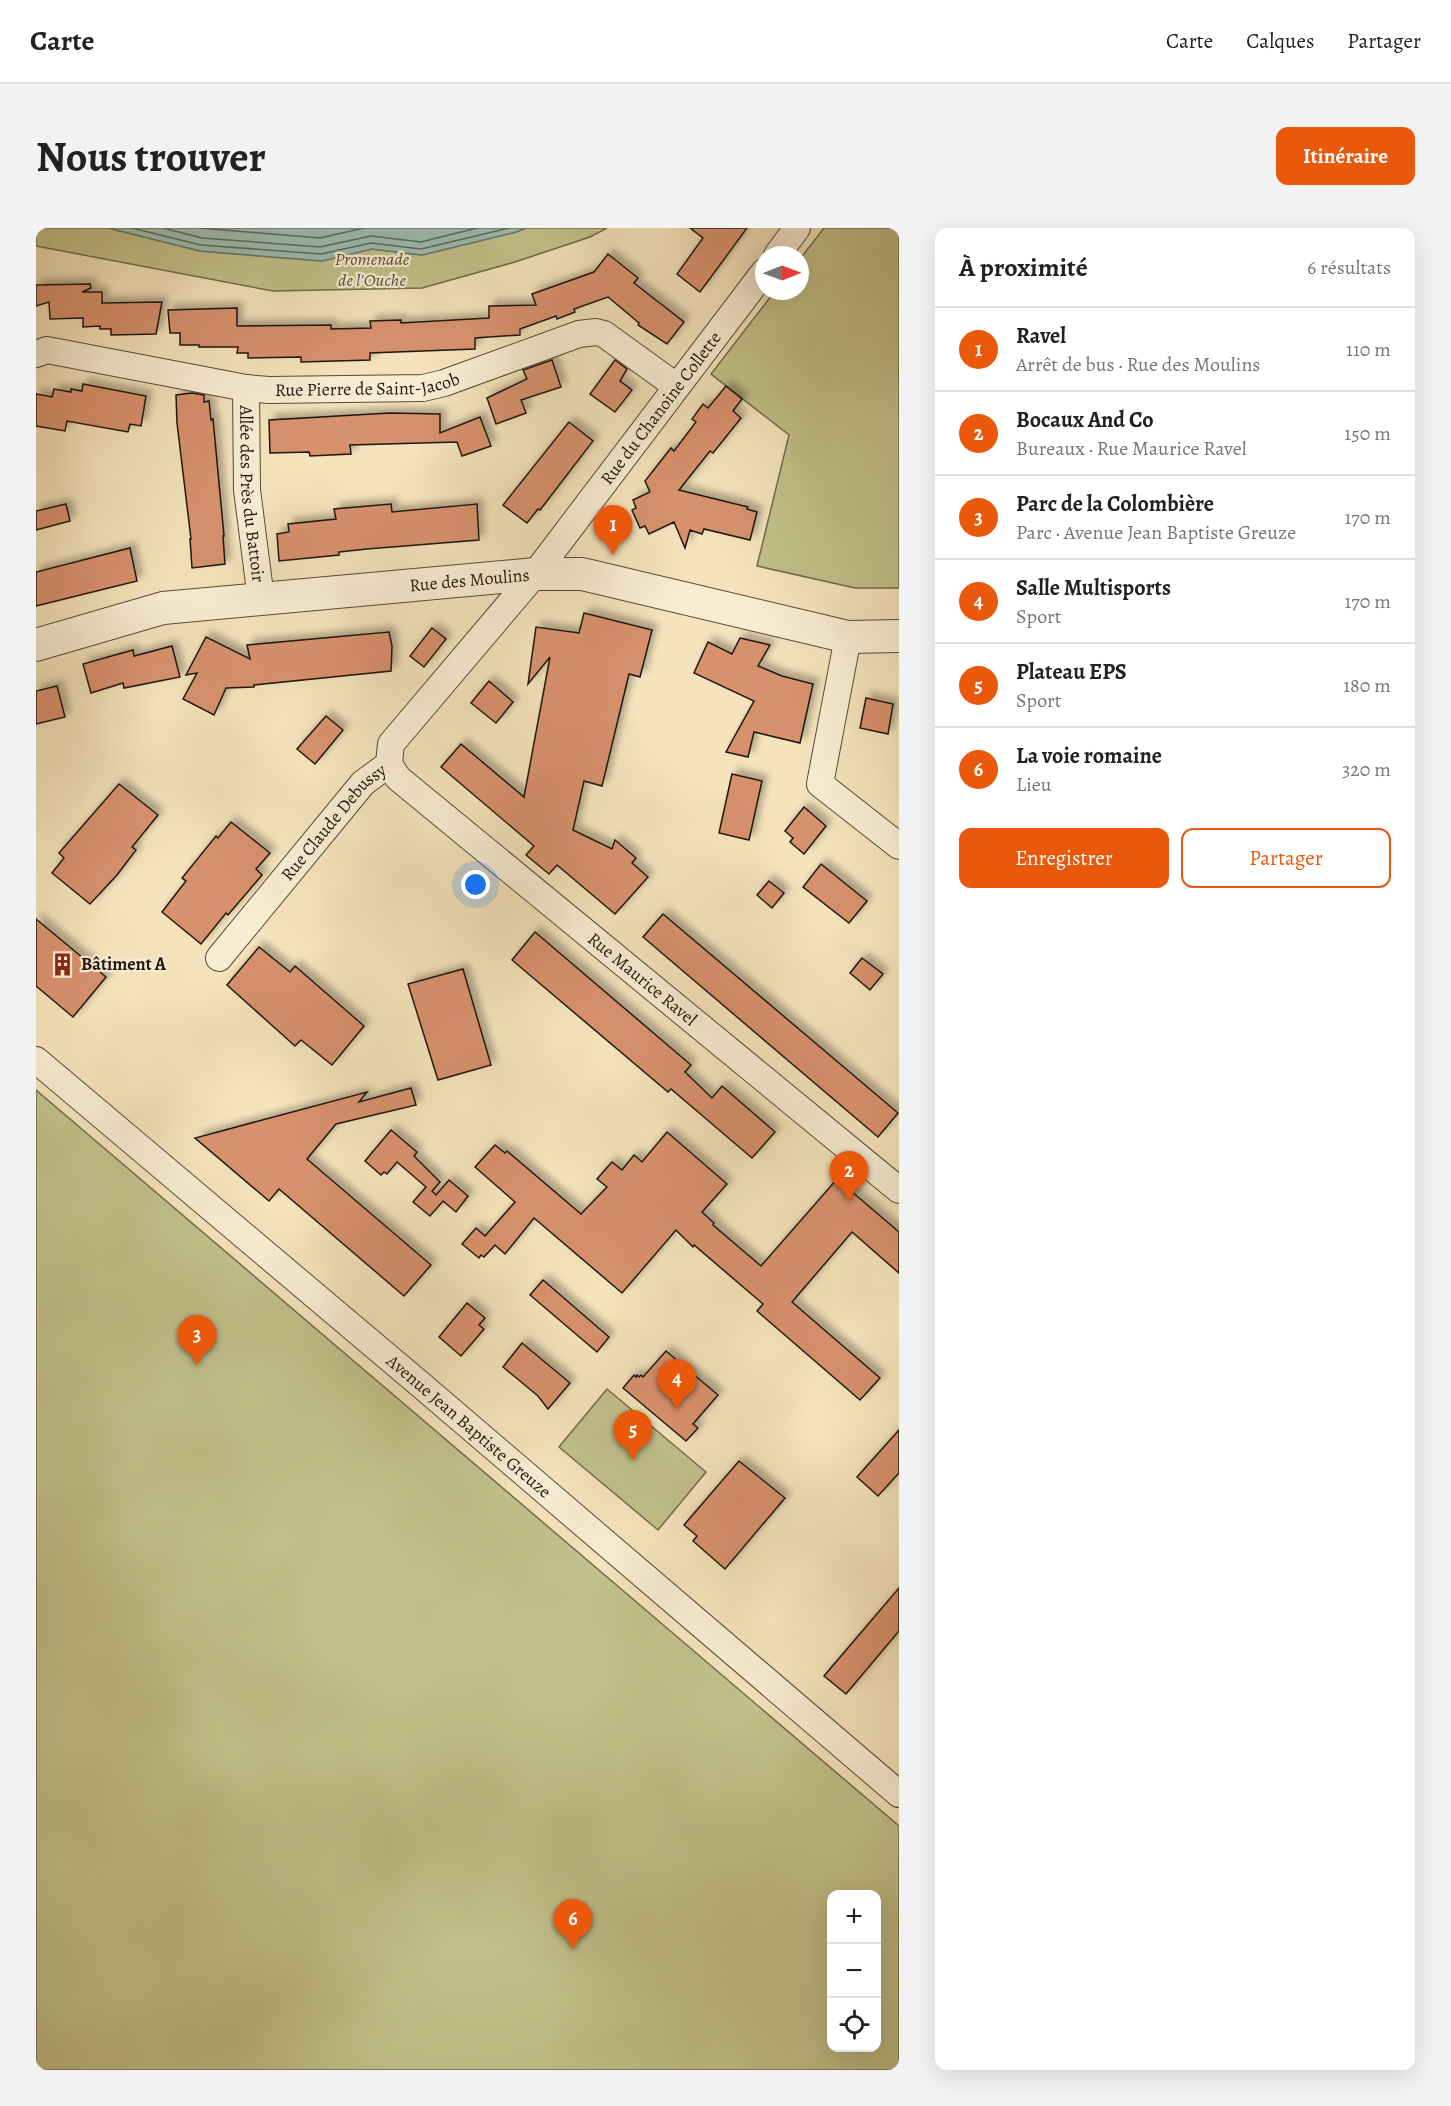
<!DOCTYPE html>
<html lang="fr">
<head>
<meta charset="utf-8">
<style>
	:root { --surface:#fff; --page:#f2f2f2; --text:#222; --muted:#767676; --line:#e0e0e0; --accent:#ea580c }
	body { margin:0; font-family:Alegreya,serif; background:var(--page); color:var(--text) }
	.controls { position:absolute; right:18px; bottom:18px; display:grid; overflow:hidden; border-radius:12px; box-shadow:0 6px 24px #0002 }
	.controls button { width:54px; height:54px; display:grid; place-items:center; padding:0; border:0; border-bottom:2px solid var(--line); background:var(--surface); color:var(--text); font:30px sans-serif }
	.compass { position:absolute; left:719px; top:18px; width:54px; height:54px; border-radius:50%; background:var(--surface); box-shadow:0 6px 24px #0002; rotate:89deg }
	.you { position:absolute; left:440px; top:657px; width:21px; height:21px; margin:-15px; border:4px solid #fff; border-radius:50%; background:#1a73e8; box-shadow:0 0 0 9px #1a73e833 }
	.badge { display:grid; place-items:center; width:39px; height:39px; border-radius:50%; background:var(--accent); color:#fff; font-size:20px; font-weight:700 }
	.pin { position:absolute; translate:-50% -50px; filter:drop-shadow(0 2px 3px #0008) }
	.pin::after { content:''; position:absolute; top:32px; width:21px; height:18px; background:inherit; clip-path:polygon(0 0,100% 0,50% 100%) }
	.list { margin:0; padding:0; list-style:none }
	h2 { display:flex; justify-content:space-between; align-items:center; height:78px; margin:0; padding:0 24px; font-size:26px }
	h2 small { font-size:20px; font-weight:400; color:var(--muted) }
	.list li { display:grid; grid-template-columns:39px 1fr auto; gap:18px; align-items:center; box-sizing:border-box; height:84px; padding:0 24px; border-top:2px solid var(--line) }
	.list b { display:block; font-size:22px; white-space:nowrap }
	.list p { margin:0; font-size:20px; white-space:nowrap; color:var(--muted) }
	.list em { font-size:20px; font-style:normal; color:var(--muted) }
	.actions { display:flex; gap:12px; padding:18px 24px }
	.actions a { flex:1; padding:14px 0; border:2px solid var(--accent); border-radius:12px; text-align:center; font-size:21px; color:var(--accent) }
	.actions .main { background:var(--accent); color:#fff }
	.icon { flex:none; width:33px; height:33px; fill:none; stroke:currentColor; stroke-width:2; stroke-linecap:round; stroke-linejoin:round }
	.map { position:relative; flex:none; width:863px; height:1842px; overflow:hidden; border-radius:12px }
	header { display:flex; align-items:center; gap:36px; box-sizing:border-box; height:84px; padding:0 30px; background:var(--surface); border-bottom:2px solid var(--line) }
	header strong { font-size:28px }
	nav { display:flex; gap:33px; margin-inline-start:auto; font-size:21px }
	.intro { display:flex; align-items:center; justify-content:space-between; box-sizing:border-box; height:144px; padding:0 36px }
	h1 { margin:0; font-size:42px }
	.button { padding:15px 27px; border-radius:12px; background:var(--accent); color:#fff; font-size:21px; font-weight:700 }
	main { display:flex; gap:36px; padding:0 36px }
	aside { flex:1; background:var(--surface); border-radius:12px; box-shadow:0 6px 24px #0002 }
	.map>svg:first-child { display:block }
</style>
</head>
<body>
<header>
<strong>Carte</strong>
<nav><a>Carte</a><a>Calques</a><a>Partager</a></nav>
</header>
<div class="intro"><h1>Nous trouver</h1><a class="button">Itinéraire</a></div>
<main>
<div class="map">
<svg width="863" height="1842" viewBox="0 0 863 1842">
	<defs>
		<filter id="shadow"><feDropShadow dx="5.5" dy="-5.5" stdDeviation="3" flood-color="#0004"/></filter>
	</defs>
	<rect width="100%" height="100%" fill="#f4e3bb"/>
	<filter id="stains"><feTurbulence type="fractalNoise" baseFrequency=".00333" numOctaves="4"/><feColorMatrix values="0 0 0 0 .2 0 0 0 0 .09 0 0 0 0 .02 0 0 0 .5 -.17"/></filter>
	<radialGradient id="worn" r=".72"><stop offset=".6" stop-color="#630" stop-opacity="0"/><stop offset="1" stop-color="#630" stop-opacity=".3"/></radialGradient>
	<g fill="#c2c18b" stroke="#706c4c" stroke-width="1.5" fill-rule="evenodd">
		<path d="M0,0h72l92,23 121,10 51,-12 50,6 94,-23 10,-4h81l-17,9 -75,25 -93,26 -149,3 -237,-45z"/>
		<path d="M788,0h75v360h-44l-98,-22 32,-131 -78,-61 64,-83h25v-32z"/>
		<path d="M0,862l863,736v244h-863zM796,1666h44v154h-44z"/>
		<path d="M571,1161l99,83 -48,58 -99,-83z"/>
	</g>
	<path fill="#9cbeb3" stroke="#6a7b71" stroke-width="1.5" d="M72,0h418l-10,4 -94,23 -50,-6 -50,12 -122,-10z"/>
	<g fill="none" stroke-linecap="round" stroke-linejoin="round">
		<g stroke="#5e6a60" stroke-width="1.5">
			<path d="M96,0l69,17 120,9 50,-11 50,6 88,-21"/>
			<path d="M127,0l39,10 118,9 51,-11 50,6 56,-14"/>
			<path d="M164,0l120,10 44,-10"/>
		</g>
	</g>
	<g fill="#d7916d" stroke="#1f170e" stroke-width="1.5" filter="url(#shadow)">
		<path d="M654,0h57l-47,64 -23,-18 26,-36z"/>
		<path d="M572,26l30,24 -4,5 50,39 -17,22 -29,-19 1,-2 -31,-26 -34,12 1,3 -18,7 -1,-3 -36,13v6l-45,3v11l-105,4v7l-69,2v-5l-53,1v-5h-11l1,-6h-39v-2h-19v-12h-10l-2,-23 69,-2v18l94,-1v4l40,-1 -1,-7 31,-1v3l88,-5v-12l47,-1 -4,-11 62,-22z"/>
		<path d="M54,56l1,4 -9,4h20v11l60,-1 -6,32 -45,1v-6h-11v-3l-17,1v-9l-33,1 -1,-17 -13,4v-21z"/>
		<path d="M516,132l9,27 -40,13 5,13 -30,11 -9,-26 40,-19 -4,-9z"/>
		<path d="M579,132l12,9 -7,12 12,9 -17,22 -25,-18z"/>
		<path d="M47,156l63,12 -5,30 -11,-2 -2,8 -61,-11 -2,10 -29,-5v-32l16,3 2,-8 17,3v-3l11,2z"/>
		<path d="M690,158l16,13 -9,12 8,7 -28,35 -3,-2 -31,39 69,17 -1,2 10,3 -7,28 -46,-11 -2,5 -12,-4 -5,18 -11,-26 -25,12 -4,-8 -5,2 -8,-18 4,-2 -3,-8 17,-8 -5,-11 26,-33 3,3 22,-29 -4,-3 11,-15 5,4z"/>
		<path d="M156,165l12,2v7l5,-1 2,19 2,-1 11,117h-1l2,28 -33,4 -2,-29h1l-14,-116 -1,-28z"/>
		<path d="M354,185l50,1v19l40,-16 11,29 -29,10 -5,-14 -107,3 1,9 -41,2 -1,-4 -39,1 -1,-33z"/>
		<path d="M533,194l24,19 -53,69 -2,-1 -11,14 -24,-18z"/>
		<path d="M30,276l4,17 -34,9v-19z"/>
		<path d="M355,276l1,8 85,-8 2,36 -112,9 -28,3v3l-60,6 -2,-27 12,-2 -1,-8 48,-5 -2,-10z"/>
		<path d="M94,320l7,33 -101,25v-34z"/>
		<path d="M548,385l68,17 -12,47 -11,-3 -27,112 -18,-5 -11,49 39,19 3,-9 21,18 -4,5 16,14 -33,37 -58,-49 -8,9 -23,-19 8,-9 -93,-79 20,-23 63,53 26,-140 -22,27 8,-57 43,6z"/>
		<path d="M396,400l14,11 -22,28 -14,-11z"/>
		<path d="M353,404l3,14 -1,25 -137,14v2l-28,1 -12,27 -31,-16 14,-26 -11,2 20,-38 44,22 -3,-14z"/>
		<path d="M704,410l30,7 -12,21 24,10 31,8 -13,59 -46,-11 -6,25 -22,-5 28,-51 -60,-28 14,-31 24,12z"/>
		<path d="M136,418l8,31 -56,11 -1,-5 -32,10 -8,-29 50,-14 1,6z"/>
		<path d="M453,453l24,21 -17,21 -25,-20z"/>
		<path d="M21,458l8,31 -29,7v-33z"/>
		<path d="M830,470l27,6 -5,30 -28,-6z"/>
		<path d="M290,488l17,14 -28,34 -18,-15z"/>
		<path d="M696,546l30,7 -13,59 -30,-7z"/>
		<path d="M83,556l39,31 -26,32 4,3 -19,25 -27,29 -38,-31 12,-15 -5,-5z"/>
		<path d="M768,579l22,19 -22,28 -14,-12 3,-4 -8,-7z"/>
		<path d="M195,594l39,31 -14,16 6,6 -34,40 -2,-2 -25,31 -39,-32 24,-31 -4,-3 34,-42 2,2z"/>
		<path d="M785,636l46,37 -18,22 -46,-36z"/>
		<path d="M733,653l15,12 -12,15 -15,-13z"/>
		<path d="M627,686l235,199 -20,24 -235,-200z"/>
		<path d="M0,691l70,58 -33,40 -37,-31z"/>
		<path d="M499,704l156,133 -6,7 27,26 10,-12 53,46 -23,26 -81,-69 -3,3 -156,-132z"/>
		<path d="M223,719l31,25 5,-6 69,60 -32,39 -31,-25 -6,6 -68,-61z"/>
		<path d="M826,730l21,16 -13,16 -20,-17z"/>
		<path d="M427,741l28,96 -53,15 -30,-96z"/>
		<path d="M375,860l5,17 -80,19 -29,35 124,106 -27,31 -125,-107 -10,12 -74,-63 172,-46 -8,10z"/>
		<path d="M355,902l26,22 -3,4 26,26 -8,9 4,4 13,-15 19,16 -12,16 -13,-11 -13,15 -17,-14 13,-15 -29,-25 -10,12 -3,-2 -3,3 -16,-14z"/>
		<path d="M631,904l60,52 -25,28 12,11 -1,2 48,41 76,-87 62,53v41l-47,-41 -60,70 88,76 -20,22 -103,-89 6,-7 -69,-59 -1,2 -17,-17 -54,63 -88,-75 -29,36 -10,-9 -11,12 -3,-2 -2,3 -17,-14 14,-16 9,8 30,-34 -40,-35 20,-22 10,8 2,-2 74,63 26,-27 -10,-8 15,-17 10,8 12,-15 8,7z"/>
		<path d="M507,1052l66,57 -12,15 -67,-57z"/>
		<path d="M431,1075l18,15 -6,7 5,4 -23,27 -22,-19z"/>
		<path d="M486,1115l48,40 -22,26 -10,-13 -35,-29z"/>
		<path d="M630,1123l52,44 -25,29 5,4 -12,13 -63,-53 11,-13 2,2 1,-2 2,2 2,-2 2,2z"/>
		<path d="M863,1202v43l-21,23 -21,-19z"/>
		<path d="M703,1233l46,37 -60,71 -32,-28 4,-5 -13,-11z"/>
		<path d="M863,1360v43l-53,63 -22,-18z"/>
	</g>
	<g fill="none" stroke-linecap="round" stroke-linejoin="round">
		<defs>
			<g id="minor">
				<path d="M741,27l20,-27"/>
				<path id="s1" d="M0,126l11,-4 199,38 23,2 154,-2 21,-5 135,-49 17,-2 8,2 72,52"/>
				<path id="s2" d="M210,160l1,102 14,109"/>
				<path d="M812,409l-28,147 79,62"/>
				<path id="s3" d="M353,536l9,14 501,412"/>
				<path id="s4" d="M183,730l144,-175 26,-19 2,-20 144,-170 229,-302"/>
				<path id="s5" d="M0,832l385,325 478,409"/>
			</g>
			<g id="tertiary">
				<path id="s6" d="M0,417l127,-37 372,-34h47l266,63 51,-1"/>
			</g>
		</defs>
		<use href="#minor" stroke="#544a39" stroke-width="28"/>
		<use href="#tertiary" stroke="#544a39" stroke-width="34"/>
		<use href="#minor" stroke="#f8edd3" stroke-width="26"/>
		<use href="#tertiary" stroke="#f8edd3" stroke-width="32"/>
	</g>
	<defs>
		<symbol id="building-bare" viewBox="-9 -9 18 18"><path d="M-4-6H4V6H1V3H-1V6H-4ZM-2.5-4.3h1.7v1.8h-1.7ZM.8-4.3h1.7v1.8H.8ZM-2.5-1h1.7V.8h-1.7ZM.8-1h1.7V.8H.8Z" fill="#8f2418" stroke="#f8edd3" stroke-width="2.5" paint-order="stroke"/></symbol>
	</defs>
	<g fill-rule="evenodd">
		<use href="#building-bare" x="10" y="720" width="33" height="33"/>
	</g>
	<g text-anchor="middle" dominant-baseline="central" stroke-width="4.5" stroke-linejoin="round" paint-order="stroke">
		<g font-size="18" font-style="italic" fill="#58523a" stroke="#f8edd3">
			<text x="336" y="31">Promenade<tspan x="336" dy="21">de l'Ouche</tspan></text>
		</g>
		<g font-size="18" fill="#1f170e" stroke="#f8edd3">
			<text stroke="none"><textPath href="#s1" startOffset="336">Rue Pierre de Saint-Jacob</textPath></text>
			<text stroke="none"><textPath href="#s4" startOffset="710">Rue du Chanoine Collette</textPath></text>
			<text stroke="none"><textPath href="#s2" startOffset="106">Allée des Près du Battoir</textPath></text>
			<text stroke="none"><textPath href="#s6" startOffset="440">Rue des Moulins</textPath></text>
			<text stroke="none"><textPath href="#s4" startOffset="178">Rue Claude Debussy</textPath></text>
			<text stroke="none"><textPath href="#s3" startOffset="333">Rue Maurice Ravel</textPath></text>
			<text stroke="none"><textPath href="#s5" startOffset="567">Avenue Jean Baptiste Greuze</textPath></text>
		</g>
		<g font-size="18" font-weight="bold" fill="#1f170e" stroke="#f8edd3" text-anchor="start">
			<text x="45" y="736">Bâtiment A</text>
		</g>
	</g>
	<rect width="100%" height="100%" filter="url(#stains)"/>
	<rect width="100%" height="100%" fill="url(#worn)"/>
</svg>
<div class="controls">
<button>+</button>
<button>−</button>
<button><svg class="icon" aria-label="locate" viewBox="0 0 24 24"><circle cx="12" cy="12" r="6"/><path d="M12 2v4M12 18v4M2 12h4M18 12h4"/></svg></button>
</div>
<svg class="compass" viewBox="-18 -18 36 36"><path d="M0-13l5 13h-10z" fill="#e53935"/><path d="M0 13l5-13h-10z" fill="#767676"/></svg>
<div class="you"></div>
<div class="pin badge" style="left:577px;top:327px">1</div>
<div class="pin badge" style="left:813px;top:973px">2</div>
<div class="pin badge" style="left:161px;top:1137px">3</div>
<div class="pin badge" style="left:641px;top:1181px">4</div>
<div class="pin badge" style="left:597px;top:1232px">5</div>
<div class="pin badge" style="left:537px;top:1721px">6</div>
</div>
<aside>
<h2>À proximité<small>6 résultats</small></h2>
<ul class="list">
<li><span class="badge">1</span><div><b>Ravel</b><p>Arrêt de bus · Rue des Moulins</p></div><em>110 m</em></li>
<li><span class="badge">2</span><div><b>Bocaux And Co</b><p>Bureaux · Rue Maurice Ravel</p></div><em>150 m</em></li>
<li><span class="badge">3</span><div><b>Parc de la Colombière</b><p>Parc · Avenue Jean Baptiste Greuze</p></div><em>170 m</em></li>
<li><span class="badge">4</span><div><b>Salle Multisports</b><p>Sport</p></div><em>170 m</em></li>
<li><span class="badge">5</span><div><b>Plateau EPS</b><p>Sport</p></div><em>180 m</em></li>
<li><span class="badge">6</span><div><b>La voie romaine</b><p>Lieu</p></div><em>320 m</em></li>
</ul>
<div class="actions"><a class="main">Enregistrer</a><a>Partager</a></div>
</aside>
</main>
</body>
</html>
